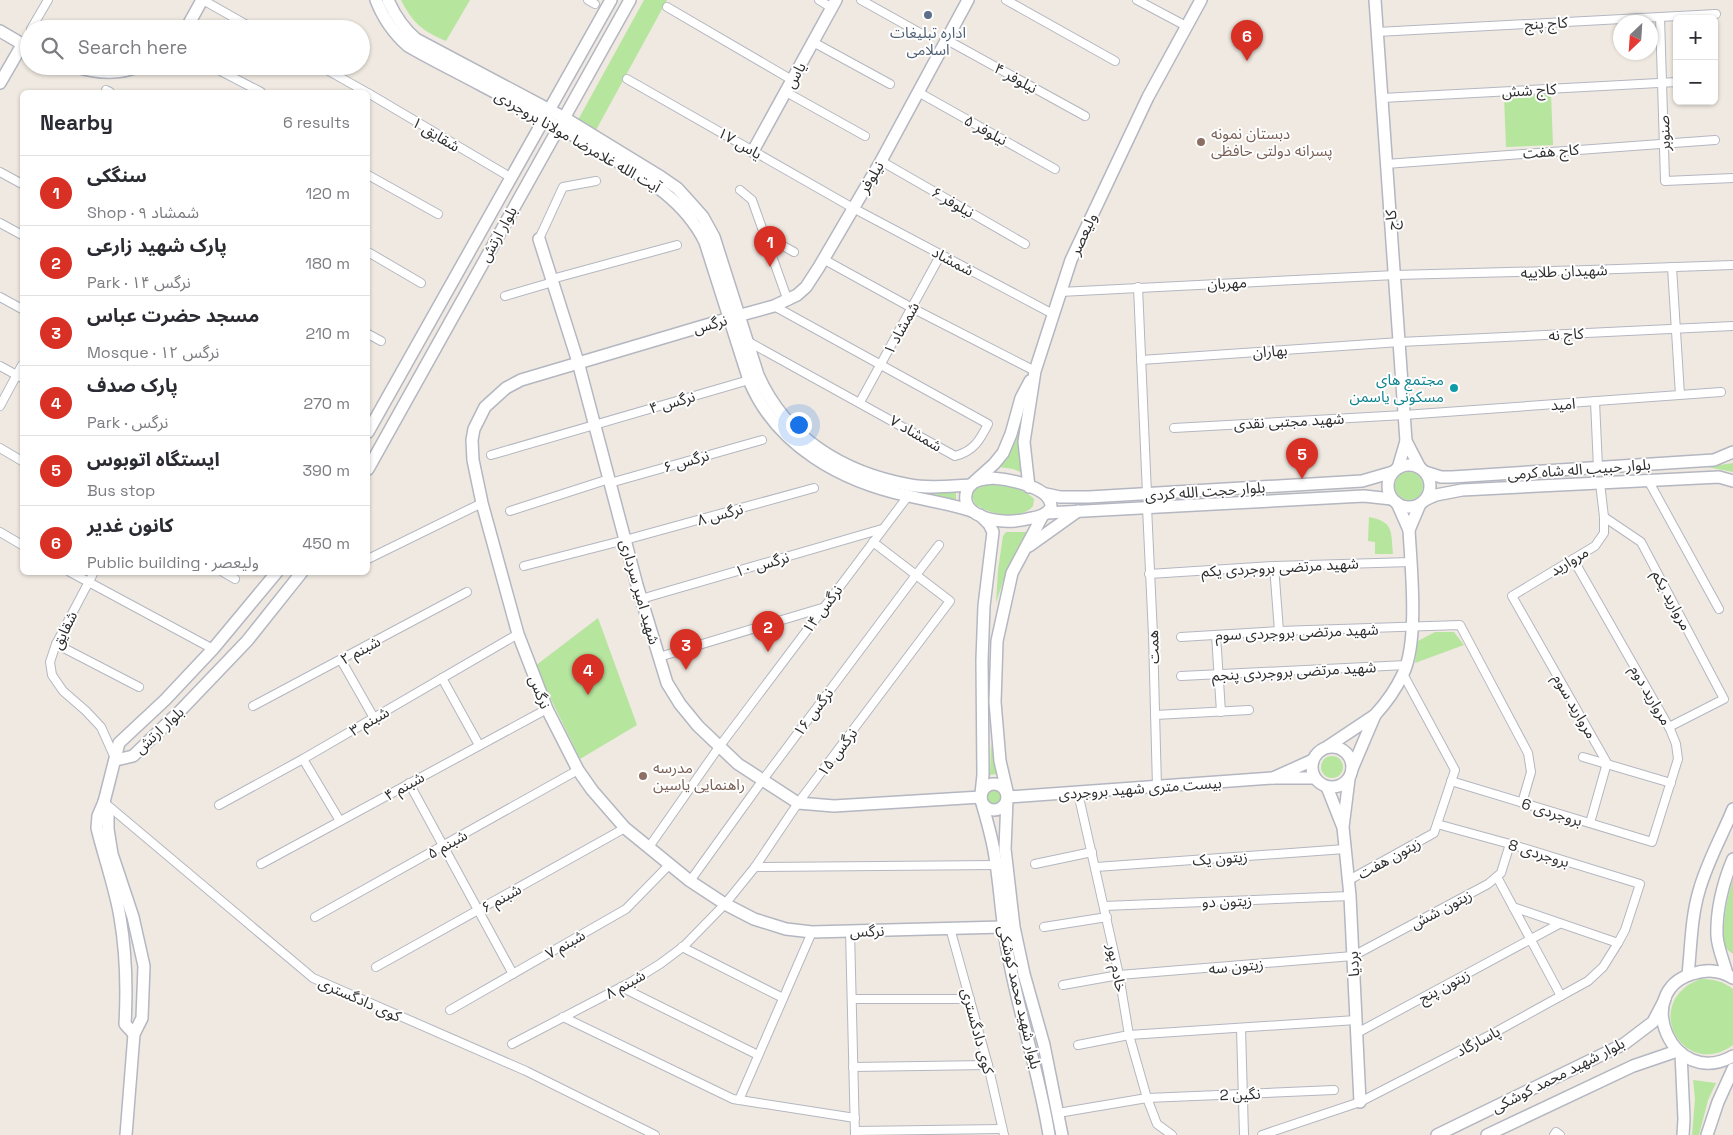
<!DOCTYPE html>
<html lang="en">
<head>
<meta charset="utf-8">
<style>
	:root { --surface:#fff; --page:#f2f2f3; --text:#2b2b33; --muted:#7c7c81; --line:#e1e1e2; --accent:#d93025 }
	body { margin:0; font-family:"Space Grotesk","Noto Sans Arabic",sans-serif; background:var(--page); color:var(--text) }
	.controls { position:absolute; right:15px; top:15px; display:grid; overflow:hidden; border-radius:8px; box-shadow:0 1px 4px #0004 }
	.controls button { width:45px; height:45px; display:grid; place-items:center; padding:0; border:0; border-bottom:1px solid var(--line); background:var(--surface); color:var(--text); font:25px sans-serif }
	.compass { position:absolute; left:1613px; top:15px; width:45px; height:45px; border-radius:50%; background:var(--surface); box-shadow:0 1px 4px #0004; rotate:205deg }
	.you { position:absolute; left:798px; top:424px; width:18px; height:18px; margin:-12px; border:4px solid #fff; border-radius:50%; background:#1a73e8; box-shadow:0 0 0 8px #1a73e833 }
	.badge { display:grid; place-items:center; width:32px; height:32px; border-radius:50%; background:var(--accent); color:#fff; font-size:16px; font-weight:700 }
	.pin { position:absolute; translate:-50% -41px; filter:drop-shadow(0 1px 2px #0008) }
	.pin::after { content:''; position:absolute; top:26px; width:18px; height:15px; background:inherit; clip-path:polygon(0 0,100% 0,50% 100%) }
	.list { margin:0; padding:0; list-style:none }
	h2 { display:flex; justify-content:space-between; align-items:center; height:65px; margin:0; padding:0 20px; font-size:21px }
	h2 small { font-size:16px; font-weight:400; color:var(--muted) }
	.list li { display:grid; grid-template-columns:32px 1fr auto; gap:15px; align-items:center; box-sizing:border-box; height:70px; padding:0 20px; border-top:1px solid var(--line) }
	.list b { display:block; font-size:19px; white-space:nowrap }
	.list p { margin:0; font-size:16px; white-space:nowrap; color:var(--muted) }
	.list em { font-size:16px; font-style:normal; color:var(--muted) }
	.icon { flex:none; width:28px; height:28px; fill:none; stroke:currentColor; stroke-width:2; stroke-linecap:round; stroke-linejoin:round }
	.map { position:relative; flex:none; width:1733px; height:1135px; overflow:hidden }
	.search { position:absolute; background:var(--surface); box-shadow:0 1px 4px #0004; left:20px; top:20px; width:350px; height:55px; display:flex; align-items:center; gap:12px; box-sizing:border-box; padding:0 18px; border-radius:28px; color:var(--muted); font-size:19px }
	.panel { position:absolute; background:var(--surface); box-shadow:0 1px 4px #0004; left:20px; top:90px; width:350px; height:485px; border-radius:8px }
	.map>svg:first-child { display:block }
</style>
</head>
<body>
<div class="map">
<svg width="1733" height="1135" viewBox="0 0 1733 1135">
	<rect width="100%" height="100%" fill="#efe9e1"/>
	<g fill="#b6e59e">
		<path d="M401,0h69l-24,41c-24,-10 -33,-18 -45,-41z"/>
		<path d="M644,0h23l-71,130 -18,-10z"/>
		<path d="M1551,94l2,51 -47,2 -2,-51z"/>
		<path d="M1026,407c-6,25 -10,40 -3,66l-10,-4 -14,-2 10,-15z"/>
		<path d="M1733,463v9l-26,-5z"/>
		<circle cx="1409" cy="486" r="14"/>
		<path d="M988,485c15,0 35,2 46,14l-1,7c-13,15 -43,9 -58,-2l-3,-8 3,-7z"/>
		<path d="M956,489v12l-24,-7z"/>
		<path d="M1369,517c25,5 22,14 24,37h-18v-12l-7,-1z"/>
		<path d="M1006,532h25l-24,37 -11,34 2,-33 5,-34z"/>
		<path d="M598,618l39,107 -57,34 -45,-93z"/>
		<path d="M1435,632h19l10,13 -49,18 3,-22z"/>
		<path d="M991,743l6,31 -7,1z"/>
		<circle cx="1332" cy="767" r="11"/>
		<circle cx="994" cy="798" r="9"/>
		<path d="M1733,880v74c-2,-2 -5,-3 -6,-5 -8,-11 1,-57 6,-69z"/>
		<path d="M1700,979c13,0 22,2 33,10v56c-49,36 -94,-42 -33,-66z"/>
		<path d="M1693,1080l23,3 -8,17 -9,35h-7l3,-36z"/>
	</g>
	<g fill="none" stroke-linecap="round" stroke-linejoin="round">
		<defs>
			<g id="street">
				<path d="M203,0l51,29"/>
				<path d="M588,0l7,4"/>
				<path d="M819,0l13,8"/>
				<path d="M861,0l61,34"/>
				<path d="M1006,0l109,61"/>
				<path d="M1137,0l49,26"/>
				<path d="M667,7l125,73"/>
				<path d="M1660,17l5,164 68,-3"/>
				<path d="M31,29l17,-29"/>
				<path d="M1377,32l339,-18"/>
				<path d="M947,40l138,76"/>
				<path d="M813,42l77,42"/>
				<path d="M211,66l50,26"/>
				<path d="M320,66l46,26"/>
				<path d="M627,79l226,129 200,106"/>
				<path d="M106,90l4,2"/>
				<path d="M786,92l79,44"/>
				<path d="M918,92l137,77"/>
				<path d="M368,93l137,81"/>
				<path d="M1382,98l295,-16"/>
				<path d="M881,161l144,83"/>
				<path d="M1386,164l329,-24"/>
				<path d="M0,172l22,12"/>
				<path d="M368,175l70,39"/>
				<path d="M740,190l12,10 36,101"/>
				<path d="M0,223l22,12"/>
				<path d="M765,236l29,16"/>
				<path d="M539,239l24,-52 33,-6"/>
				<path d="M368,252l53,31"/>
				<path d="M823,259l89,49 123,63"/>
				<path d="M1672,267l8,128"/>
				<path d="M552,279l125,-34"/>
				<path d="M1138,287l9,207"/>
				<path d="M1060,292l335,-17 194,-5 144,-5"/>
				<path d="M505,296l48,-14"/>
				<path d="M0,297l22,12"/>
				<path d="M368,334l13,7"/>
				<path d="M747,341l208,115c19,-5 25,-16 33,-32l-214,-118"/>
				<path d="M1141,360l259,-18 333,-16"/>
				<path d="M0,366l22,12"/>
				<path d="M1595,401l3,67"/>
				<path d="M860,402l81,-148"/>
				<path d="M0,406l22,-41"/>
				<path d="M1174,428l230,-13 317,-23"/>
				<path d="M0,448l22,13"/>
				<path d="M491,455l258,-75"/>
				<path d="M1648,480l71,129"/>
				<path d="M610,483l152,-43"/>
				<path d="M1147,507l6,128 4,152"/>
				<path d="M510,511l99,-32"/>
				<path d="M1604,517l37,25 83,157 -55,28"/>
				<path d="M0,532l22,13"/>
				<path d="M368,559l114,-56"/>
				<path d="M524,566l101,-26 189,-52"/>
				<path d="M1274,566l5,65"/>
				<path d="M70,572l143,77"/>
				<path d="M94,572l-38,72 -6,18 2,13 11,16 23,20 15,16 14,31"/>
				<path d="M223,572l12,7"/>
				<path d="M1149,574l125,-8 137,-4"/>
				<path d="M641,599l241,-70"/>
				<path d="M1216,635l5,77"/>
				<path d="M1181,637l98,-6 181,-6 68,128 3,19 -9,31"/>
				<path d="M56,644l83,43"/>
				<path d="M659,657l163,-49"/>
				<path d="M341,660l33,58"/>
				<path d="M1181,676l225,-11"/>
				<path d="M442,678l37,67"/>
				<path d="M253,706l214,-114"/>
				<path d="M1155,715l94,-5"/>
				<path d="M1583,757l88,26"/>
				<path d="M303,759l37,62"/>
				<path d="M1451,781l201,61 26,-83 -2,-15 -6,-15 -97,-170"/>
				<path d="M409,783l104,191"/>
				<path d="M1078,793l41,182 10,60 18,63 10,26 15,11"/>
				<path d="M105,803l208,175 213,93 129,64"/>
				<path d="M219,805l84,-46 215,-125"/>
				<path d="M1590,823l17,-60 -95,-167 83,-50 9,-13v-16l-4,-34"/>
				<path d="M649,847l70,-100 189,-251"/>
				<path d="M261,864l286,-155"/>
				<path d="M1035,864l57,-12"/>
				<path d="M755,867l241,-2"/>
				<path d="M1096,867l249,-18"/>
				<path d="M1497,877l64,119"/>
				<path d="M1349,880l85,-47 21,-63 -52,-96"/>
				<path d="M690,881l72,-100 154,-206 23,-30"/>
				<path d="M1104,906l246,-10"/>
				<path d="M1513,907l105,36"/>
				<path d="M315,917l263,-147"/>
				<path d="M1044,927l63,-10"/>
				<path d="M950,928l38,137 16,70"/>
				<path d="M850,931l5,204"/>
				<path d="M682,947l101,51"/>
				<path d="M376,967l249,-139"/>
				<path d="M1063,985l56,-10 234,-19 135,-72 13,-11 9,-29"/>
				<path d="M621,987l137,68"/>
				<path d="M852,999h118"/>
				<path d="M450,1010l176,-101 44,-45"/>
				<path d="M563,1017l170,82 122,19"/>
				<path d="M1241,1028l3,107"/>
				<path d="M1357,1033l202,-109"/>
				<path d="M512,1044l119,-62 29,-18 24,-18 41,-42 30,-37 43,-64 152,-202 -77,-59"/>
				<path d="M1078,1045l51,-10 227,-15"/>
				<path d="M853,1067l135,-2"/>
				<path d="M739,1100l73,-168"/>
				<path d="M1058,1113l89,-15 187,-8"/>
				<path d="M855,1131l147,-2"/>
				<path d="M1262,1135l98,-33 132,-68 96,-53 15,-14 15,-24 7,-13 15,-46 -130,-40 -73,-20"/>
				<path d="M1554,1135l2,-3 4,3"/>
			</g>
			<g id="secondary">
				<path d="M376,0c7,18 17,33 32,46 24,14 49,26 73,39 40,21 79,42 117,65 42,25 85,47 107,92l44,138c27,66 93,102 160,116 21,5 42,8 63,15"/>
				<path d="M388,0c7,16 15,28 28,39l147,78 98,60 16,11 11,12 15,17 11,20 44,138c28,63 85,98 152,110 20,4 41,1 61,0"/>
				<path d="M968,0l-87,161 -62,106 -13,20 -9,8 -23,11 -44,12 -209,62 -15,8 -21,19 -11,22 -2,11 1,20 9,43 36,131 29,75 31,61 14,20 33,38 65,53 35,23 29,15 32,10 26,3 38,-1 153,-4"/>
				<path d="M1375,0l31,441"/>
				<path d="M186,29l16,-29"/>
				<path d="M0,31l29,17"/>
				<path d="M74,66c21,7 45,9 66,0"/>
				<path d="M0,83l22,-38"/>
				<path d="M753,151l83,-151"/>
				<path d="M539,239l39,123 59,223 30,98 13,21 18,22 40,38 60,39 36,3 147,-9"/>
				<path d="M368,432l243,-432"/>
				<circle cx="1409" cy="486" r="21"/>
				<path d="M1398,468l8,-27 14,27"/>
				<path d="M368,469l262,-469"/>
				<path d="M1425,472l16,5h11l262,-17 19,-8"/>
				<path d="M992,478c16,1 61,9 59,30 -7,9 -15,9 -24,11 -17,4 -42,3 -56,-9 -9,-9 -6,-25 6,-29 5,-2 10,-2 15,-3z"/>
				<path d="M975,481l19,-17 9,-11 8,-19 10,-36 9,-17"/>
				<path d="M1029,487l-5,-45 11,-71 36,-111 77,-163 53,-97"/>
				<path d="M1046,494l14,3h29l273,-16 31,-9"/>
				<path d="M1425,500l11,-5 26,-5 257,-13 14,4"/>
				<path d="M1397,503l12,27 11,-26"/>
				<path d="M1047,513l317,-17 28,3"/>
				<path d="M980,515l9,9 4,8 -9,74 -2,54 1,115 -2,19"/>
				<path d="M1029,546l49,-35"/>
				<path d="M1375,715c11,-12 21,-26 28,-41 16,-33 8,-107 6,-144"/>
				<circle cx="1332" cy="767" r="20"/>
				<path d="M1327,747l48,-32 -23,54"/>
				<path d="M116,760l17,-4 48,-46 66,-69 55,-69"/>
				<path d="M1313,760l-40,18h41"/>
				<path d="M1349,779l-6,48 7,69 10,206"/>
				<circle cx="994" cy="797" r="13"/>
				<path d="M1327,787l15,38"/>
				<path d="M1007,791l-7,-30 -5,-59 2,-61 15,-68 31,-58"/>
				<path d="M1008,797l265,-19"/>
				<path d="M1007,799l-2,50 9,78 10,47 20,71 18,90"/>
				<path d="M981,800c5,17 10,34 13,51 6,33 7,66 13,98 11,63 32,123 42,186"/>
				<path d="M104,802l4,12v15l4,25 21,63 11,49 -2,52 -8,16 -8,101"/>
				<path d="M1727,974c-3,-12 -9,-25 -10,-38 -1,-25 6,-54 16,-77"/>
				<path d="M1688,975c3,-28 3,-57 11,-84 8,-29 23,-55 34,-82"/>
				<path d="M1733,978c-13,-8 -27,-9 -41,-4 -60,18 -20,116 41,82"/>
				<path d="M134,1034l-9,-10c2,-36 1,-72 -5,-107 -5,-30 -16,-60 -23,-89l1,-12 6,-14 15,-59 46,-43 48,-51 64,-77"/>
				<path d="M1681,1053l3,66 -1,16"/>
				<path d="M1437,1135l187,-91 29,-22 12,-23"/>
				<path d="M1487,1135l146,-69 44,-15"/>
				<path d="M1707,1135l11,-33 15,-33"/>
			</g>
		</defs>
		<use href="#street" stroke="#b4b7c1" stroke-width="10"/>
		<use href="#secondary" stroke="#b4b7c1" stroke-width="14"/>
		<use href="#street" stroke="#fff" stroke-width="8"/>
		<use href="#secondary" stroke="#fff" stroke-width="11"/>
	</g>
	<circle fill="#5c6f8a" stroke="#fff" stroke-width="2" cx="928" cy="15" r="5"/>
	<g fill="#8d6e63" stroke="#fff" stroke-width="2">
		<circle cx="1201" cy="142" r="5"/>
		<circle cx="643" cy="776" r="5"/>
	</g>
	<circle fill="#0f9aa8" stroke="#fff" stroke-width="2" cx="1454" cy="388" r="5"/>
	<g text-anchor="middle" dominant-baseline="central" stroke-width="4" stroke-linejoin="round" paint-order="stroke">
		<g font-size="15" fill="#2e2e2e" stroke="#fff">
			<text transform="translate(1546 23) rotate(-3)">کاج پنج</text>
			<text transform="translate(795 75) rotate(-61)">یاس</text>
			<text transform="translate(1016 78) rotate(29)">نیلوفر ۴</text>
			<text transform="translate(1529 90) rotate(-3)">کاج شش</text>
			<text transform="translate(986 130) rotate(29)">نیلوفر ۵</text>
			<text transform="translate(1664 133) rotate(-92)">صنوبر</text>
			<text transform="translate(436 134) rotate(31)">شقایق ۱</text>
			<text transform="translate(578 141) rotate(30)">آیت الله غلامرضا مولانا بروجردی</text>
			<text transform="translate(740 143) rotate(30)">یاس ۱۷</text>
			<text transform="translate(1551 151) rotate(-4)">کاج هفت</text>
			<text transform="translate(871 177) rotate(-59)">نیلوفر</text>
			<text transform="translate(953 202) rotate(30)">نیلوفر ۶</text>
			<text transform="translate(1391 220) rotate(-94)">کاج</text>
			<text transform="translate(498 234) rotate(-61)">بلوار ارتش</text>
			<text transform="translate(1083 234) rotate(-65)">ولیعصر</text>
			<text transform="translate(953 261) rotate(28)">شمشاد</text>
			<text transform="translate(1564 271) rotate(-2)">شهیدان طلاییه</text>
			<text transform="translate(1227 283) rotate(-3)">مهربان</text>
			<text transform="translate(710 324) rotate(-16)">نرگس</text>
			<text transform="translate(901 328) rotate(-61)">شمشاد ۱</text>
			<text transform="translate(1566 334) rotate(-3)">کاج نه</text>
			<text transform="translate(1270 351) rotate(-4)">بهاران</text>
			<text transform="translate(672 402) rotate(-16)">نرگس ۴</text>
			<text transform="translate(1563 404) rotate(-4)">امید</text>
			<text transform="translate(1289 421) rotate(-3)">شهید مجتبی نقدی</text>
			<text transform="translate(916 433) rotate(30)">شمشاد ۷</text>
			<text transform="translate(686 461) rotate(-16)">نرگس ۶</text>
			<text transform="translate(1579 469) rotate(-4)">بلوار حبیب اله شاه کرمی</text>
			<text transform="translate(1205 491) rotate(-4)">بلوار حجت الله کردی</text>
			<text transform="translate(720 514) rotate(-15)">نرگس ۸</text>
			<text transform="translate(1569 561) rotate(-31)">مروارید</text>
			<text transform="translate(762 564) rotate(-16)">نرگس ۱۰</text>
			<text transform="translate(1280 567) rotate(-3)">شهید مرتضی بروجردی یکم</text>
			<text transform="translate(640 592) rotate(74)">شهید امیر سرداری</text>
			<text transform="translate(1672 600) rotate(62)">مروارید یکم</text>
			<text transform="translate(822 609) rotate(-53)">نرگس ۱۴</text>
			<text transform="translate(64 630) rotate(-64)">شقایق</text>
			<text transform="translate(1297 632) rotate(-2)">شهید مرتضی بروجردی سوم</text>
			<text transform="translate(1153 647) rotate(-92)">همت</text>
			<text transform="translate(360 650) rotate(-28)">شبنم ۲</text>
			<text transform="translate(1294 671) rotate(-3)">شهید مرتضی بروجردی پنجم</text>
			<text transform="translate(540 692) rotate(68)">نرگس</text>
			<text transform="translate(1651 695) rotate(60)">مروارید دوم</text>
			<text transform="translate(1575 706) rotate(60)">مروارید سوم</text>
			<text transform="translate(813 712) rotate(-53)">نرگس ۱۶</text>
			<text transform="translate(369 721) rotate(-30)">شبنم ۳</text>
			<text transform="translate(159 730) rotate(-43)">بلوار ارتش</text>
			<text transform="translate(837 752) rotate(-53)">نرگس ۱۵</text>
			<text transform="translate(404 786) rotate(-29)">شبنم ۴</text>
			<text transform="translate(1140 788) rotate(-4)">بیست متری شهید بروجردی</text>
			<text transform="translate(1552 812) rotate(17)">بروجردی 6</text>
			<text transform="translate(447 844) rotate(-29)">شبنم ۵</text>
			<text transform="translate(1539 853) rotate(17)">بروجردی 8</text>
			<text transform="translate(1220 858) rotate(-4)">زیتون یک</text>
			<text transform="translate(1389 858) rotate(-29)">زیتون هفت</text>
			<text transform="translate(501 898) rotate(-29)">شبنم ۶</text>
			<text transform="translate(1227 901) rotate(-2)">زیتون دو</text>
			<text transform="translate(1441 909) rotate(-28)">زیتون شش</text>
			<text transform="translate(867 931) rotate(-2)">نرگس</text>
			<text transform="translate(565 944) rotate(-30)">شبنم ۷</text>
			<text transform="translate(1353 964) rotate(-93)">بردیا</text>
			<text transform="translate(1236 966) rotate(-5)">زیتون سه</text>
			<text transform="translate(1117 968) rotate(79)">خادم پور</text>
			<text transform="translate(625 984) rotate(-29)">شبنم ۸</text>
			<text transform="translate(1444 986) rotate(-28)">زیتون پنج</text>
			<text transform="translate(1020 997) rotate(77)">بلوار شهید محمد کوشکی</text>
			<text transform="translate(360 999) rotate(24)">کوی دادگستری</text>
			<text transform="translate(978 1031) rotate(75)">کوی دادگستری</text>
			<text transform="translate(1478 1041) rotate(-28)">پاسارگاد</text>
			<text transform="translate(1558 1075) rotate(-27)">بلوار شهید محمد کوشکی</text>
			<text transform="translate(1240 1094) rotate(-2)">نگین 2</text>
		</g>
		<g font-size="15" fill="#4e5e75" stroke="#fff">
			<text x="928" y="32">اداره تبلیغات<tspan x="928" dy="17">اسلامی</tspan></text>
		</g>
		<g font-size="15" fill="#785e54" stroke="#fff" text-anchor="start">
			<text x="1211" y="133">دبستان نمونه<tspan x="1211" dy="17">پسرانه دولتی حافظی</tspan></text>
			<text x="653" y="767">مدرسه<tspan x="653" dy="17">راهنمایی یاسین</tspan></text>
		</g>
		<g font-size="15" fill="#0d838f" stroke="#fff" text-anchor="end">
			<text x="1444" y="379">مجتمع های<tspan x="1444" dy="17">مسکونی یاسمن</tspan></text>
		</g>
	</g>
</svg>
<div class="controls">
<button>+</button>
<button>−</button>
</div>
<svg class="compass" viewBox="-18 -18 36 36"><path d="M0-13l5 13h-10z" fill="#e53935"/><path d="M0 13l5-13h-10z" fill="#7c7c81"/></svg>
<div class="you"></div>
<div class="pin badge" style="left:770px;top:267px">1</div>
<div class="pin badge" style="left:768px;top:652px">2</div>
<div class="pin badge" style="left:686px;top:670px">3</div>
<div class="pin badge" style="left:588px;top:695px">4</div>
<div class="pin badge" style="left:1302px;top:479px">5</div>
<div class="pin badge" style="left:1247px;top:61px">6</div>
<div class="search"><svg class="icon" aria-label="search" viewBox="0 0 24 24"><circle cx="10" cy="10" r="6"/><path d="M15 15l6 6"/></svg>Search here</div>
<section class="panel">
<h2>Nearby<small>6 results</small></h2>
<ul class="list">
<li><span class="badge">1</span><div><b>سنگکی</b><p>Shop · شمشاد ۹</p></div><em>120 m</em></li>
<li><span class="badge">2</span><div><b>پارک شهید زارعی</b><p>Park · نرگس ۱۴</p></div><em>180 m</em></li>
<li><span class="badge">3</span><div><b>مسجد حضرت عباس</b><p>Mosque · نرگس ۱۲</p></div><em>210 m</em></li>
<li><span class="badge">4</span><div><b>پارک صدف</b><p>Park · نرگس</p></div><em>270 m</em></li>
<li><span class="badge">5</span><div><b>ایستگاه اتوبوس</b><p>Bus stop</p></div><em>390 m</em></li>
<li><span class="badge">6</span><div><b>کانون غدیر</b><p>Public building · ولیعصر</p></div><em>450 m</em></li>
</ul>
</section>
</div>
</body>
</html>
